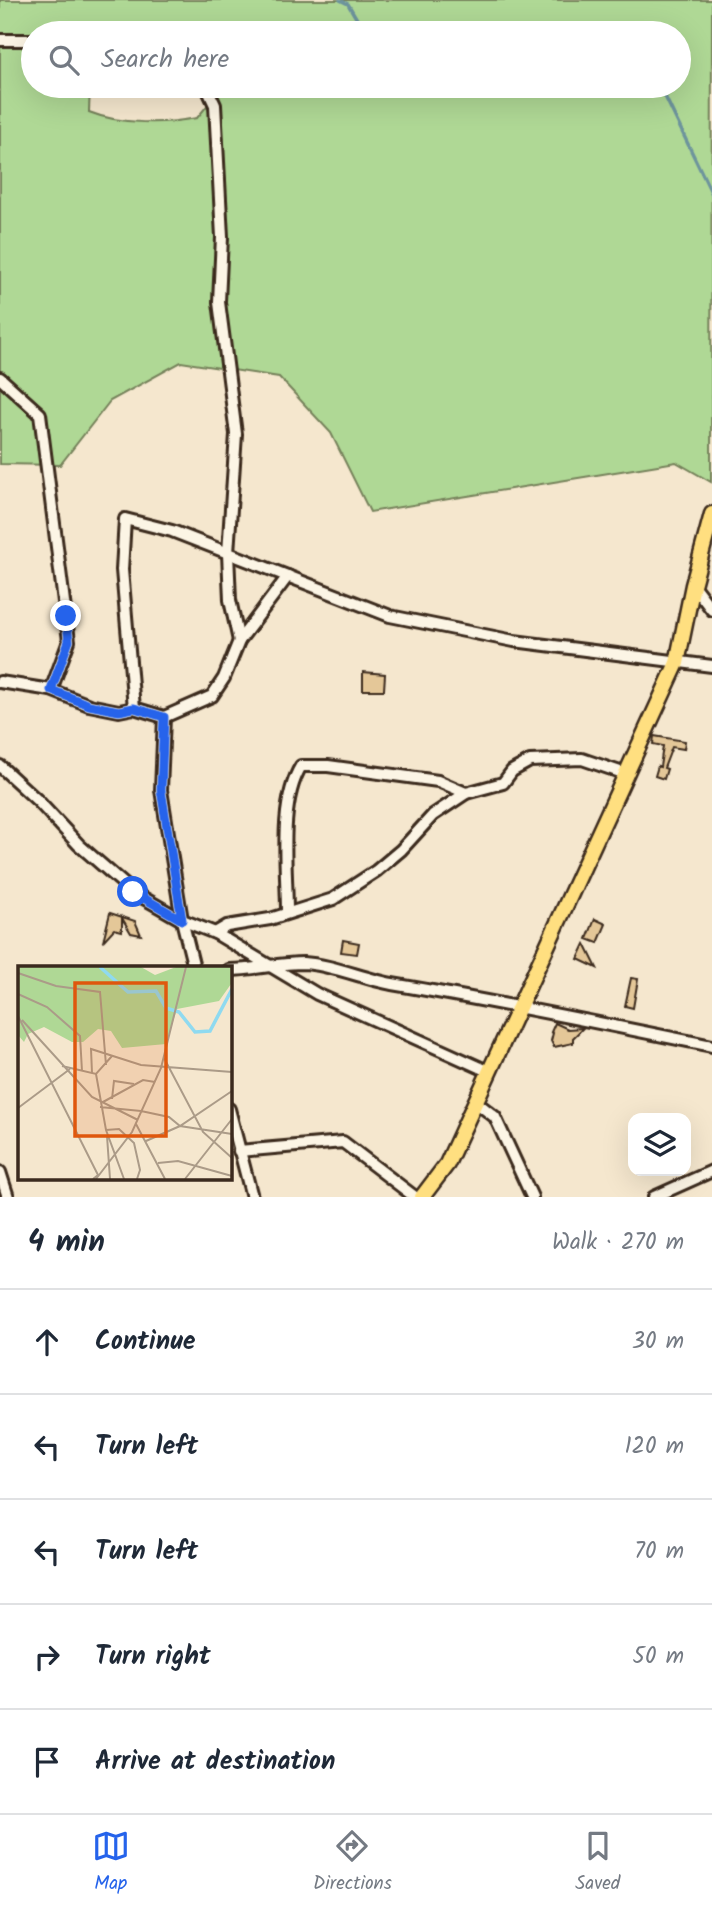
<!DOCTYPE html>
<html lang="en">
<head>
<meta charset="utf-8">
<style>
	:root { --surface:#fff; --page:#f6f6f7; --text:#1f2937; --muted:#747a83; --line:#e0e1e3; --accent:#2563eb }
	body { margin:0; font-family:Kalam,sans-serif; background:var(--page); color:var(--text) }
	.controls { position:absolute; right:21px; bottom:21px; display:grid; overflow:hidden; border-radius:14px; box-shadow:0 7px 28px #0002 }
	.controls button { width:63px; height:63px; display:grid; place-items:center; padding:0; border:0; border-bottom:2px solid var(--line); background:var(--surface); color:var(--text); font:35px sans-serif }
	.stop { position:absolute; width:21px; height:21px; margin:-16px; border:5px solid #2563eb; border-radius:50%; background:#fff }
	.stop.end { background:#2563eb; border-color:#fff; box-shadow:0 2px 7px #0008 }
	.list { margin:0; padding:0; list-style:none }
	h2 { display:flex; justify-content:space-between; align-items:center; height:91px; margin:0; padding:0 28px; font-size:30px }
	h2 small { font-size:23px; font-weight:400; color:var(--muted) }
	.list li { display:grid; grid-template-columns:46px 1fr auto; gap:21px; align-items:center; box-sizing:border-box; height:105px; padding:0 28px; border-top:2px solid var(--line) }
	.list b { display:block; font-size:26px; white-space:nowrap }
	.list em { font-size:23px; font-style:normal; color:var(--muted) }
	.icon { flex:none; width:38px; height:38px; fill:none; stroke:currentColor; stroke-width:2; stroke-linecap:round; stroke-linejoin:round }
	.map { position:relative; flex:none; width:712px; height:1197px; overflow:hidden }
	.search { position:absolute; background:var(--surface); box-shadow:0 7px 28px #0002; left:21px; right:21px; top:21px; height:77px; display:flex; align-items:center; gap:18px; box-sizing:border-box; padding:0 24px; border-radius:38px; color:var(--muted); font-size:26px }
	.sheet { height:616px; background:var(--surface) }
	nav { display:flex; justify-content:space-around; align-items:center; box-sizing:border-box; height:98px; border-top:2px solid var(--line); background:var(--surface); font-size:19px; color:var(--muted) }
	nav a { display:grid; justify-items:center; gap:4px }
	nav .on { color:var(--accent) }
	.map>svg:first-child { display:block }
</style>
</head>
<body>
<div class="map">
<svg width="712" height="1197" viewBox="0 0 712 1197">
	<rect width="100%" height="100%" fill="#f5e7ce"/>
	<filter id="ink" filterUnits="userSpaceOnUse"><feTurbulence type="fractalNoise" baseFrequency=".0143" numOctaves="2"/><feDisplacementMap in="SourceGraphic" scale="14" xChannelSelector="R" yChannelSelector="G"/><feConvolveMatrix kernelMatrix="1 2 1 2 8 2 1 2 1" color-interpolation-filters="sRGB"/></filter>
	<g filter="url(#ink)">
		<path fill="#afd895" stroke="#75815a" stroke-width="2" fill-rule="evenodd" d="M0,0h712l-1,482 -35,-20 -306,50 -39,-79 -52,-56 -98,-15 -71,39 -50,64 -60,-1zM132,24l38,9h509v53h-465l2,9 -19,23c-32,6 -76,7 -108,-6l1,-26h-57v-53h81z"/>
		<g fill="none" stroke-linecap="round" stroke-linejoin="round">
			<g stroke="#6d949c" stroke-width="3.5">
				<path d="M340,0l8,4 17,29"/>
				<path d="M660,86l52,108"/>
			</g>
		</g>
		<g fill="#e4c798" stroke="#3b2a1e" stroke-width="2">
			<path d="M363,672l22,2 -1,16h-21z"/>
			<path d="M654,736l31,5 -1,8 -12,-2 -8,21 3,1 -3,10 -9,-3 3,-10 2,1 3,-21 -10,-2z"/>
			<path d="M110,913l25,8 6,14 -10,-2 -9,-15v13l-8,-2 -11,12z"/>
			<path d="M595,919l11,5 -8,19 -11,-4z"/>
			<path d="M343,940l16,3 -2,11 -16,-2z"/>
			<path d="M585,944l12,24 -19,-9z"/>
			<path d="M631,978l7,1 -5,29 -8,-2z"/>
			<path d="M555,1023l13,6 15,-1 -10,10v5l-19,4 -3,-6 2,-8 -2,-1z"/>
		</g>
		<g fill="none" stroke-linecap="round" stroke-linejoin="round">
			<defs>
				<g id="minor">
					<path d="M0,40h33"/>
					<path d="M206,86l9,19 7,132 -3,65 17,132 -8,119 2,47 9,41"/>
					<path d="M0,378l40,36 29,227 -18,49"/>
					<path d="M693,585l19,25"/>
					<path d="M0,682l51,8 38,15 30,6 15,-3 30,9 48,-21 12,-18 15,-37 49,-65"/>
					<path d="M134,708l-12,-138 3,-51 47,12 218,85 124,25 198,25"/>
					<path d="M164,717l-3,73 21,130 12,48"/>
					<path d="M0,766l38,35 41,44 54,47 49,28 33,13 102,61 173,78"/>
					<path d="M287,912c0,-43 -9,-108 14,-146h27l110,15 28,12"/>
					<path d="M215,933l12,-7 43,-7 63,-20 43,-28 25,-21 32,-35 33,-22 37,-10 9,-12 18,-10 52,-2 44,15"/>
					<path d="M229,970c25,0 49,-7 74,-7 27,1 61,16 89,21 107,18 213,40 320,62"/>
					<path d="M476,1102l19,15 37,80"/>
					<path d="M229,1109l23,88"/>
					<path d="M239,1151l104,-9 72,55"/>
					<path d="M0,1172l8,25"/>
					<path d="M654,1197l58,-26"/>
				</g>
				<path id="major" d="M422,1197l25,-33 230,-501 16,-78 19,-71"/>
			</defs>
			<use href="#minor" stroke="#3b2a1e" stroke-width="16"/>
			<use href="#major" stroke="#3b2a1e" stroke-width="19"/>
			<use href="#minor" stroke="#fcf5e5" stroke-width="10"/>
			<use href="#major" stroke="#ffdf80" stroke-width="14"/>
		</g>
	</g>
	<g fill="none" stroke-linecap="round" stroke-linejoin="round" filter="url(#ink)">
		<path stroke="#2563eb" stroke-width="9" d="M66,616l3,25 -18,49 38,15 30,6 15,-3 30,9 -3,73 21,130 -49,-28"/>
	</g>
	<g transform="translate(18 966)">
		<rect width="214" height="214" fill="#f5e7ce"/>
		<path d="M0,1h123l14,8 21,-8h55v17l-12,17 -42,8 -11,35 -44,4 -11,-17 -13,-2 -15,13h-11l-28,-15 -16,7 -4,8 -6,-7z" fill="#afd895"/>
		<path fill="none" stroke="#8fdaf0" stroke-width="3.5" d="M82,1l28,25 28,-1 10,17 13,4 16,20 15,-1 22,-42"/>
		<path fill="none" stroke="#ab9b88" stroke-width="2" d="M0,7l38,13 44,6 6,73M0,28l29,13 33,29 2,35M0,50l80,159 -5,4M4,54l70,77 46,23M146,92l39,74 29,26M44,100l34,8 16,-18M74,107l-1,-24 50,16 91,7M78,108l10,56 18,49M94,133l2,-18 20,3M85,136l40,-22 12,2M82,141l41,4 28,6 11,9 52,8M0,142l52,-39M118,158l29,55M88,164l13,-1 15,14 6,27 -3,9M89,170l3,43M128,175l34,-15 52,-35M140,197l20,-2 54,15M78,213l36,-47 29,-64 25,-101M167,213l47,-60"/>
		<path fill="#df570d" fill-opacity="0.15" stroke="#df570d" stroke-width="3.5" d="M57,17h91v153h-91z"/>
		<rect width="214" height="214" fill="none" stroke="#3b2a1e" stroke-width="3.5"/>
	</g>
</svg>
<div class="controls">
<button><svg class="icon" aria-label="layers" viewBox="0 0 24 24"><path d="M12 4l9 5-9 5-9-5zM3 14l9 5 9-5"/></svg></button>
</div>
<div class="stop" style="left:133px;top:892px"></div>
<div class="stop end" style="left:66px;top:616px"></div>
<div class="search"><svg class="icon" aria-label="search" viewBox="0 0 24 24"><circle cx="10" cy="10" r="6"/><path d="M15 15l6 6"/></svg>Search here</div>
</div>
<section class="sheet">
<h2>4 min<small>Walk · 270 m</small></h2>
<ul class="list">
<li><svg class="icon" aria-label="ahead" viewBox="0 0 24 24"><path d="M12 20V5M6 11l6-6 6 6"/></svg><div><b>Continue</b></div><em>30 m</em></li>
<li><svg class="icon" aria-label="left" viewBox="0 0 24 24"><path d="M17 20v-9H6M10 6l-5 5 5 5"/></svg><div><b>Turn left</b></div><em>120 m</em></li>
<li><svg class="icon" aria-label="left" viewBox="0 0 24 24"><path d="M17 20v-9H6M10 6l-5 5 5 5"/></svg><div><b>Turn left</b></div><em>70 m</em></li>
<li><svg class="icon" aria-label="right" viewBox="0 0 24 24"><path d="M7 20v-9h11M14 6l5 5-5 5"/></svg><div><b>Turn right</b></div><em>50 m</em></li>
<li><svg class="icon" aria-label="arrive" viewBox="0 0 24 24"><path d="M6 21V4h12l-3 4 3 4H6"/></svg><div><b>Arrive at destination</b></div></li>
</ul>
</section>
<nav>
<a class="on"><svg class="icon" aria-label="map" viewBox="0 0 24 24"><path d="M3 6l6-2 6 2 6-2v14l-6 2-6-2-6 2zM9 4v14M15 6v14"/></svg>Map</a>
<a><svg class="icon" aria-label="directions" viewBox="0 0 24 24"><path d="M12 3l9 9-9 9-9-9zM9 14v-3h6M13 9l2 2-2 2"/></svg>Directions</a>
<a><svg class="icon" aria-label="saved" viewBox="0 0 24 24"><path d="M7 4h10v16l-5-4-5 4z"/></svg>Saved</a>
</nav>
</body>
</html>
